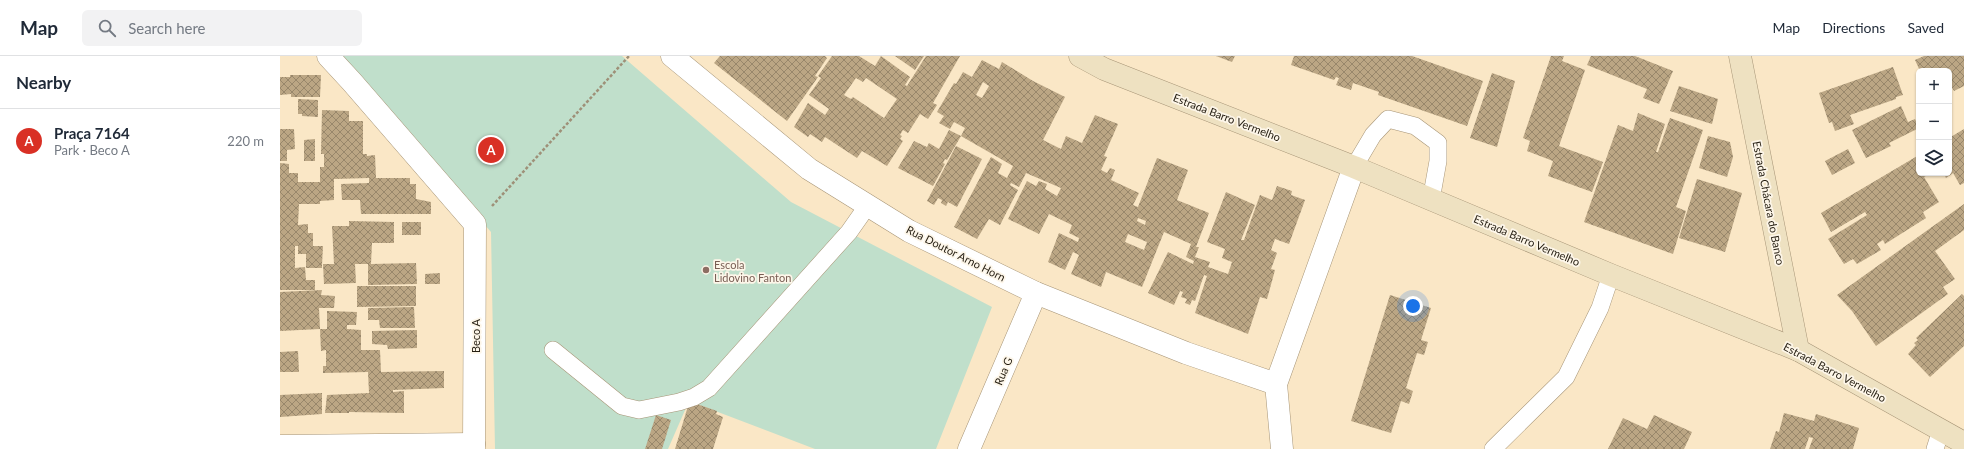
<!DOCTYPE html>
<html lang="en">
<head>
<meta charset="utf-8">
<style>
	:root { --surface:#fff; --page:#f2f2f3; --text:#1f2937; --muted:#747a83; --line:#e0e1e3; --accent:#d93025 }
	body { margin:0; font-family:Lato,sans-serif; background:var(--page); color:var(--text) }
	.controls { position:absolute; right:12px; top:12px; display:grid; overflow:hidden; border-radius:6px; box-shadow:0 1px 3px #0004 }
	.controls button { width:36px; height:36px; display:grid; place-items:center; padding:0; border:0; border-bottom:1px solid var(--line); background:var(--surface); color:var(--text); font:20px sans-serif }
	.you { position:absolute; left:1133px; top:250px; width:14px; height:14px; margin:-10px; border:3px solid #fff; border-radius:50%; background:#1a73e8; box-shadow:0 0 0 6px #1a73e833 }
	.badge { display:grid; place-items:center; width:26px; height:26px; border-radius:50%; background:var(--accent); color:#fff; font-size:13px; font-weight:700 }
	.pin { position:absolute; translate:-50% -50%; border:2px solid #fff; box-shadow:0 1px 4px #0006 }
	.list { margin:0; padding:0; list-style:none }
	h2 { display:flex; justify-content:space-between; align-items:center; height:52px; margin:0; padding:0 16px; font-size:17px }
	h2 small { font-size:13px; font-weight:400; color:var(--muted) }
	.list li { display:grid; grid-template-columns:26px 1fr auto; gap:12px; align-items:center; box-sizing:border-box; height:64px; padding:0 16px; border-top:1px solid var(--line) }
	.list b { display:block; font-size:15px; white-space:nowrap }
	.list p { margin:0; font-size:13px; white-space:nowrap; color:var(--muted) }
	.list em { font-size:13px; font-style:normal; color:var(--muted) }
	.icon { flex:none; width:22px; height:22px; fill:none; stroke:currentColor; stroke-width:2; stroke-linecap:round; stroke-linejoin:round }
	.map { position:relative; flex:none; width:1684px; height:393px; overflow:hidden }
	header { display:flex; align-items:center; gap:24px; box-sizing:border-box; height:56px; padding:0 20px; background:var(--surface); border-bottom:1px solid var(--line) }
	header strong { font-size:19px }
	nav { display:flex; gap:22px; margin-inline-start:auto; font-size:14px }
	.search { width:280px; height:36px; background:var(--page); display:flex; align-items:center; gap:10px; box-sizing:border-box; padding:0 14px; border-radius:6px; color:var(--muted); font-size:15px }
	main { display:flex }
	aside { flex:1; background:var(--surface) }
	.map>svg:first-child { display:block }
</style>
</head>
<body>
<header>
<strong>Map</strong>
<div class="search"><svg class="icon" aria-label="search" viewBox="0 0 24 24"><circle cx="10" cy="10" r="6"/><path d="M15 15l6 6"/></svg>Search here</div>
<nav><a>Map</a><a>Directions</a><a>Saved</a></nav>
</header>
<main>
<aside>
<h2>Nearby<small></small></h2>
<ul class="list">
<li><span class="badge">A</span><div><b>Praça 7164</b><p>Park · Beco A</p></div><em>220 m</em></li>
</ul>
</aside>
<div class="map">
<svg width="1684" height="393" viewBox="0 0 1684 393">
	<defs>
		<pattern id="building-cross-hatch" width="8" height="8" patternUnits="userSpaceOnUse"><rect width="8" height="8" fill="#bba684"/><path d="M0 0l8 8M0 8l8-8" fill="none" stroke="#98876b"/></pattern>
	</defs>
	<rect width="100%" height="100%" fill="#fae7c6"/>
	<path fill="#c0dfcb" d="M57,0h285l169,146 201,105 -56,142h-121l-126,-48 -21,48h-173l-4,-217z"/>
	<g fill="url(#building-cross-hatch)" fill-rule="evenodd">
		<path d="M440,0h105l2,2 -12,18 3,1 -31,44 -73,-58z"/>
		<path d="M552,0h27l16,10 6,-10 29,21 -5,8 2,1 19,-30h34l-27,47 4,2 -9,14 -8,-5 -12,19 -5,-3 -3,5 2,1 -2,3 3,2 -16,25 -25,-15 -5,7 -32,-21 -3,5 -12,-8 -2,3 -14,-10 14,-24 17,12 4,-6 -20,-14 12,-17 -3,-2zM576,22l7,4 3,-4 31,21 -13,19 -31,-21 -2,2 -7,-4z"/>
		<path d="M615,0h29l-9,14z"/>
		<path d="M936,0h19l-3,6z"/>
		<path d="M1014,0h118l71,25 -16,45 -89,-31 1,-3 -26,-9 -2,7 -15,-5 3,-7 -3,-1 -2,3 -43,-15z"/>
		<path d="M1271,0h13l-2,5 23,9 -26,76 44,16 -11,30 -44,-16 5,-15 -26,-10 3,-10 -7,-3z"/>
		<path d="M1311,0h44l38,15 -14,33 -16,-6 4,-9 -60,-24z"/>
		<path d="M1644,0h40v30l-10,5 -5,-9v-11h-29l-5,-11z"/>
		<path d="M702,4l17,9 3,-7 31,19 32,16 -22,43 18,9 5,-13 16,7 13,-28 23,9 -14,32 3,1 -6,13 6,3 3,-5 5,2 -4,10 28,13 -6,12 5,2 19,-49 31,12 -11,30 32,13 -13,34h3l-4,10 15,5 -2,5 20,7 4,-12 -10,-4 3,-9 -18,-7 19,-50 29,13 -14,35h3l16,-45 12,5 5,-14 15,5 -1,4 14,5 -16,44 -14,-5 -4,11 6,3 -6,16 4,1 -8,29 -7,-2 -12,37 -53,-21 12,-37 -3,-1 -9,26 -3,-1 -2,5 -5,-2 2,-4 -6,-2 2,-5 -3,-1 -6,14 -26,-12 20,-41 25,12 1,-3 -8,-4 5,-13 -27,-12 -22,55 -36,-15 -5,15 -30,-13 8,-19 -6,-3 -8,18 -17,-8 11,-29 19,9 1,-4 -10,-5 3,-8 -23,-11 -10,20 -31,-15 19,-38 9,5 3,-5 8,3 -2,5 12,7 4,-8 -35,-15 -7,14 -8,-4 -1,2 8,5 -18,35 -11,-6 -12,20 -23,-12 37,-70 11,7 -4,9 9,5 6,-12 -52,-30 4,-8 -11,-6 -4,7 -11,-6 5,-7 -7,-4 17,-29 2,1 7,-12 9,5zM703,26l6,4 -7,12 -6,-3zM858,162l8,3 -1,4 -8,-4zM848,178l19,8 -3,8 -19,-8z"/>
		<path d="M1613,11l10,28 -7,2v2l-46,16 4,9 -19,7 -3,-9 -3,1 -10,-30z"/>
		<path d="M1212,17l23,8 -18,66 -27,-9z"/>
		<path d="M10,19h31l-1,22h-29v-3l-11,1v-18h10z"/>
		<path d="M1399,30l39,13 -6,25 -42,-13z"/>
		<path d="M18,43l20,1v17l-16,-1v-2h-4z"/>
		<path d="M1621,50l7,16 7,-3 4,9 -30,15 2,3 -25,12 -14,-28z"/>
		<path d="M42,54l27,1v10h14v33h4v2l8,-1 1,23h34v6h6v15l15,3v12h-70l-1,-14h-18l-1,-16 28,-1v-5l-35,1v21l-14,1v3h-21l-1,21 10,-1v9h5v13h10l-1,19v3h-16v-14h-8v-8h-3v22l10,-1 1,13h9v10h-35v-127l9,1v9h9v9h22v-15h4v-13h-3z"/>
		<path d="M1358,57l27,11 -9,28h2l12,-34 33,12 -27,77 10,4 -13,43 -89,-32 34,-97 15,6z"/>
		<path d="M0,73h14l1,20 -8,1v11h-7z"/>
		<path d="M1684,73v54l-4,2 -7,-12 -7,5 -2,-5h5v-35z"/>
		<path d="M669,74l12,6 -14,24 -2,-1 -2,4 2,1 -12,22 -35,-18 16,-27 13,6 2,-4 10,6z"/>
		<path d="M1428,80l22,6 3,15 -6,20 -28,-9z"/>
		<path d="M35,83v22h-11v-21z"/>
		<path d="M676,90l26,13 -25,48 -9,-5 -2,4 -5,-3 1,-3 -4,-2 -4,7 -7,-4z"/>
		<path d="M1568,93l7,14 -23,12 -7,-14z"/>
		<path d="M1639,99v18h12l-7,4 15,25 -16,10 3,6 -41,26 -2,-4 -6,4 4,6 -24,14 -4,-5 -9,5 -16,-25 39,-24 -2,-3 -34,20 -10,-19z"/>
		<path d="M1417,123l45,14 -17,59 -46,-14z"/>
		<path d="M1684,148v26l-29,21 20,28 -12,8 5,7 -72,52 -24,-35 -15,-16z"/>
		<path d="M69,165l45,1v21h-22l-1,21 45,-1 1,21 -49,1v-21h-13l1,19 -32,1 -1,-20h11l-2,-38h17z"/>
		<rect x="122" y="166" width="19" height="13"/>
		<path d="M160,217v11h-15v-10z"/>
		<path d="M77,230h59v20l-59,1z"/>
		<path d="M42,234l-1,5 14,1 -1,12h-15l1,21 -40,2v-39z"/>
		<path d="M1682,238l2,2v50l-34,31 -22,-23 8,-9 -2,-2 4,-3 -2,-2z"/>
		<path d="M1110,239l41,13 -10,32 7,2 -4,13 -7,-2 -11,35 7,3 -4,13 -8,-3 -10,32 -40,-12z"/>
		<path d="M134,251l1,21h-35l-1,-8h-11v-12z"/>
		<path d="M47,255l30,1 -1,13h-9v4l14,1v20h19l1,22 63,-1v17l-51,2v2l11,-1v22l-55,-1v1h-24l2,-18 42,-2 -1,-21 -45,1v-7h3v-16l-5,1 -1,-22h7z"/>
		<path d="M137,274v18l-29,1 -1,-4 -15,-1v-13z"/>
		<path d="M18,295l1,21h-19v-20z"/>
		<path d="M42,337v21l-42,3v-22z"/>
		<path d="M414,347l23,8 -1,3 7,3 -10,32h-38l13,-43z"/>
		<path d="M1504,357l30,8 2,-7 43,14 -6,21h-44l4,-11 -4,-1 -4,12h-35l6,-18 3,1z"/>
		<path d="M376,359l15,5 -9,29h-17z"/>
		<path d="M1374,359l38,17 -8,17h-76l15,-31 24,11z"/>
	</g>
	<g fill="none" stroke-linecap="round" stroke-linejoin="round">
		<defs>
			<g id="lane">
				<path d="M1074,111l19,-32 15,-16 27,7 23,17v18l-7,39"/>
				<path d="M273,294l69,56 17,4 40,-8 15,-5 15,-9 140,-156 19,-27"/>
				<path d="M1213,393l73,-72 34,-69 11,-33"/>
				<path d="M1655,393l6,-19"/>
			</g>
			<g id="street">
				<path d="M48,0l24,26 123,142 -1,225"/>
				<path d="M392,0l137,113 100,62 127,62 150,60 90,31"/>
				<path d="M0,390l194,-2"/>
				<path d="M689,393l67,-156"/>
				<path d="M1002,393l-6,-65 78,-217"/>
			</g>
			<g id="secondary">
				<path d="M800,0l24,13 250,98 257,108 187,75 166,93"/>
				<path d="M1460,0l58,294"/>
			</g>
		</defs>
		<use href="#lane" stroke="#a79577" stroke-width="18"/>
		<use href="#street" stroke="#a79577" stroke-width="23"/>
		<use href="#secondary" stroke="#a79577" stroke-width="23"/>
		<path stroke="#9e9078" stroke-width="2.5" stroke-dasharray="3 2" stroke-linecap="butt" d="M212,150l137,-150"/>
		<use href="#lane" stroke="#fff" stroke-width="17"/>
		<use href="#street" stroke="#fff" stroke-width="22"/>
		<use href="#secondary" stroke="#eee1c1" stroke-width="22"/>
	</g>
	<circle fill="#8d6e63" stroke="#fdf6e9" stroke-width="1.5" cx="426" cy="214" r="4"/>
	<g text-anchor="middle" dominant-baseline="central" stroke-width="3.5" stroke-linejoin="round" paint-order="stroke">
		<g font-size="11" fill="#241d11" stroke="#fdf6e9">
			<text transform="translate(947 61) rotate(21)">Estrada Barro Vermelho</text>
			<text transform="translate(1489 147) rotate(79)">Estrada Chácara do Banco</text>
			<text transform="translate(1247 184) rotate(23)">Estrada Barro Vermelho</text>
			<text transform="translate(676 197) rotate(27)">Rua Doutor Arno Horn</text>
			<text transform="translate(195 280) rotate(-90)">Beco A</text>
			<text transform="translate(723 315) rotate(-67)">Rua G</text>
			<text transform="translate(1555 316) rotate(28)">Estrada Barro Vermelho</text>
		</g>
		<g font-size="11" fill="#785e54" stroke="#fdf6e9" text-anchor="start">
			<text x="434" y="208">Escola<tspan x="434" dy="13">Lidovino Fanton</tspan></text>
		</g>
	</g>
</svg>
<div class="controls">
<button>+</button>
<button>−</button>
<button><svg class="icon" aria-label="layers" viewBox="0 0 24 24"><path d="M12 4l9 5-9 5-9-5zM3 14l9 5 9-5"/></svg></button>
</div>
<div class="you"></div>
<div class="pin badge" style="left:211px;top:94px">A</div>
</div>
</main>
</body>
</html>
